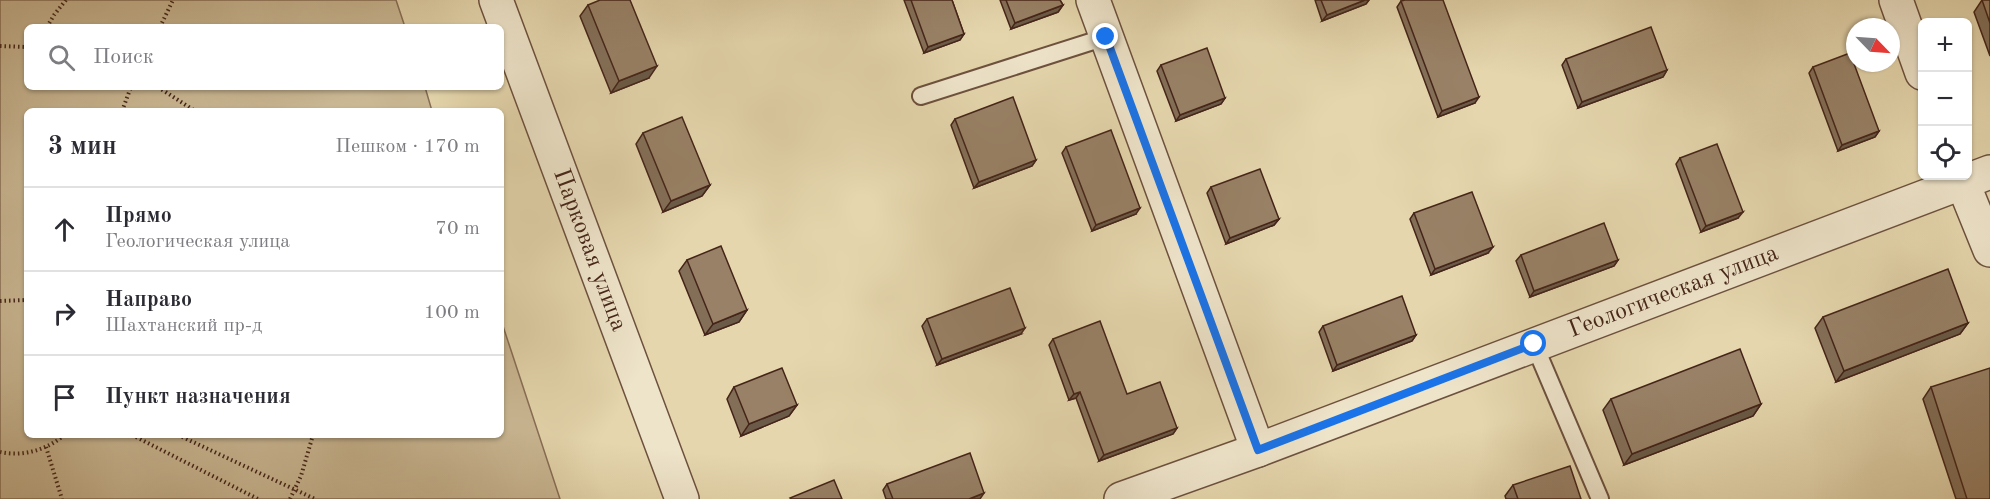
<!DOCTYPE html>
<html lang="ru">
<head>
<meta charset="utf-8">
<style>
	:root { --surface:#fff; --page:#f2f2f3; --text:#2b2b33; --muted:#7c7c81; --line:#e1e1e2 }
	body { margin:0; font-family:"Old Standard TT",serif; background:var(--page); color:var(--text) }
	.controls { position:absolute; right:18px; top:18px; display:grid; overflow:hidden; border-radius:9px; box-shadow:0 2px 4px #0004 }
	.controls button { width:54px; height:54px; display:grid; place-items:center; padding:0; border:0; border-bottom:2px solid var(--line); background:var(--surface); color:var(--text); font:30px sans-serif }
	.compass { position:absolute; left:1846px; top:18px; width:54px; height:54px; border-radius:50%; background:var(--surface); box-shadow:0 2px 4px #0004; rotate:115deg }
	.stop { position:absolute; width:18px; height:18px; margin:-14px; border:4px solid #1a73e8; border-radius:50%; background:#fff }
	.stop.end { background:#1a73e8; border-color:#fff; box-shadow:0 2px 6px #0008 }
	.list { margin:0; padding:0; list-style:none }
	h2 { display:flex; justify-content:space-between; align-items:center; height:78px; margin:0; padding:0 24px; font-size:26px }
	h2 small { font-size:20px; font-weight:400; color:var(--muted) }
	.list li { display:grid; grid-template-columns:39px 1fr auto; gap:18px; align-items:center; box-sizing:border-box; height:84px; padding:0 24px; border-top:2px solid var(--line) }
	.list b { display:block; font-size:22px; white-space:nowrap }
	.list p { margin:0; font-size:20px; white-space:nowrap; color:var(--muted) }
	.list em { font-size:20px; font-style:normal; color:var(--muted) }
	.icon { flex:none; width:33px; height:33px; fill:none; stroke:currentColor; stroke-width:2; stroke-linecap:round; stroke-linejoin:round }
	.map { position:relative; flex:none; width:1990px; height:499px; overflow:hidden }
	.search { position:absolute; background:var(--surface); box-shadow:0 2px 4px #0004; left:24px; top:24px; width:480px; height:66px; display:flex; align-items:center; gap:15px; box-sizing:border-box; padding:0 21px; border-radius:9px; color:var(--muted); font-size:22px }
	.panel { position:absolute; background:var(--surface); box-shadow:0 2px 4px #0004; left:24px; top:108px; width:480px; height:330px; border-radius:9px }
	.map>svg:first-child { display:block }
</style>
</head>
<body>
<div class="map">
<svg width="1990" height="499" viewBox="0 0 1990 499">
	<rect width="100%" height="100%" fill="#e5d6ad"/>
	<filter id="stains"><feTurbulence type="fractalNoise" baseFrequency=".00333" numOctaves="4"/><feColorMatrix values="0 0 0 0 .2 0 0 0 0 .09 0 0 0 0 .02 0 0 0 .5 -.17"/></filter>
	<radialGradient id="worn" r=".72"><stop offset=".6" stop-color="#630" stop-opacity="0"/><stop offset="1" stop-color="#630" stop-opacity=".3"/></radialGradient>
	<path fill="#cab894" stroke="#886e56" stroke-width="1.5" d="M0,0h396l9,27h-378v60h398l7,24h-405v324h474v-115l59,179h-560z"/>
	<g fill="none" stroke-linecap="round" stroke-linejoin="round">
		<defs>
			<g id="service">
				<path d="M921,96l185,-59"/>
				<path d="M1534,344l66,155"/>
			</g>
			<g id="minor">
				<path id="s1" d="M496,0l186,499"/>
				<path d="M1093,0l165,450"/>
				<path d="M1896,0l26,73"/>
				<path d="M1960,176l30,74"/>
				<path id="s2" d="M1121,499l137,-49 732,-278"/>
			</g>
		</defs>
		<use href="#service" stroke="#6d513e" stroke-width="20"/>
		<use href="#minor" stroke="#6d513e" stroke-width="36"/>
		<g stroke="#452519" stroke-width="4" stroke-dasharray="1.5 3" stroke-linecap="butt">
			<path d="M47,27l7,-12 12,-15"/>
			<path d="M160,27l13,-27"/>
			<path d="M0,46l27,1"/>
			<path d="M158,87l37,24"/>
			<path d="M122,111l9,-24"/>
			<path d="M0,301l27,-1"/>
			<path d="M132,435l126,64"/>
			<path d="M178,435l137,64"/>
			<path d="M46,447l16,52"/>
			<path d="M0,452c22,5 47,-2 64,-17"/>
			<path d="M290,499l11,-23 12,-41"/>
		</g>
		<use href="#service" stroke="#eee4ca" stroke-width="16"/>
		<use href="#minor" stroke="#eee4ca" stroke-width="33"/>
	</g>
	<g fill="#836f58" stroke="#452519" stroke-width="1.5">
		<path d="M904,0h48l12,34 -4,6 -36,13z"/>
		<path d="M1000,0h60l3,5 -5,7 -47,17z"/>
		<path d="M1315,0h54l-3,4 -44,17z"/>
		<path d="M1982,0h8v56l-16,-44z"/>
		<path d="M1401,1l74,102 -37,14 -41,-110z"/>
		<path d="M588,5l61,73 -38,15 -31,-77z"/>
		<path d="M1566,59l101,11 -4,7 -85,31 -16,-43z"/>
		<path d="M1161,65l64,33 -4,6 -45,17 -19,-50z"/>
		<path d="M1813,67l66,64 -4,6 -37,14 -29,-78z"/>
		<path d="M955,119l81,41 -4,6 -58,22 -23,-63z"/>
		<path d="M643,133l67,52 -8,11 -39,16 -27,-68z"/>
		<path d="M1066,147l70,67 -44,17 -30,-78z"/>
		<path d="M1680,158l58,60 -37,14 -25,-68z"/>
		<path d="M1211,187l68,32 -5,6 -48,19 -19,-51z"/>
		<path d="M1414,213l74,40 -57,22 -21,-56z"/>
		<path d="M1521,255l97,5 -4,6 -84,31 -14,-36z"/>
		<path d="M687,260l60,50 -8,12 -34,13 -26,-64z"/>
		<path d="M1823,317l145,6 -8,11 -124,48 -21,-54z"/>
		<path d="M927,319l94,15 -84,31 -15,-39z"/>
		<path d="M1323,326l93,9 -4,6 -79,30 -14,-39z"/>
		<path d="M1053,339l74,55 50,34 -4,6 -74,27 -23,-63 -7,2 -20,-55z"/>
		<path d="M734,387l63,18 -8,11 -48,20 -14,-37z"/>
		<path d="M1931,387l59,112h-34l-33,-100z"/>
		<path d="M1611,399l150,5 -8,12 -129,49 -21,-55z"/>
		<path d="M887,484l93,15h-94l-3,-9z"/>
		<path d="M1513,485l68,14h-75l-1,-3z"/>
	</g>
	<g fill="#6a5a47" stroke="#452519" stroke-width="1.5">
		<path d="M1365,0h4l-3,4 -44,17 5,-6z"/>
		<path d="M1063,5l-5,7 -47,17 4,-6z"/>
		<path d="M964,34l-4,6 -36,13 4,-6z"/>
		<path d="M657,66l-8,12 -38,15 8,-12z"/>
		<path d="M1667,70l-4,7 -85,31 4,-6z"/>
		<path d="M1479,97l-4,6 -37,14 4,-6z"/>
		<path d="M1225,98l-4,6 -45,17 4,-6z"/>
		<path d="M1879,131l-4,6 -37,14 4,-6z"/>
		<path d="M1036,160l-4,6 -58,22 5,-6z"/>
		<path d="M710,185l-8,11 -39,16 8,-11z"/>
		<path d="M1140,208l-4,6 -44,17 4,-6z"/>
		<path d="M1743,212l-5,6 -37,14 5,-6z"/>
		<path d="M1279,219l-5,6 -48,19 4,-6z"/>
		<path d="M1493,247l-5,6 -57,22 4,-6z"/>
		<path d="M1618,260l-4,6 -84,31 4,-6z"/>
		<path d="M747,310l-8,12 -34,13 8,-11z"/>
		<path d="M1968,323l-8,11 -124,48 8,-11z"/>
		<path d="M1025,328l-4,6 -84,31 5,-6z"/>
		<path d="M1416,335l-4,6 -79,30 4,-6z"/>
		<path d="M1080,392l-4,6 -7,2 5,-6z"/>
		<path d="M1761,404l-8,12 -129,49 8,-11z"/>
		<path d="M797,405l-8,11 -48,20 8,-12z"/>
		<path d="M1177,428l-4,6 -74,27 5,-6z"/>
		<path d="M984,493l-4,6h-11z"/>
	</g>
	<g fill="#988166" stroke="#452519" stroke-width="1.5">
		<path d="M600,0h30l27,66 -38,15 -31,-76z"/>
		<path d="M911,0h41l12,34 -36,13z"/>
		<path d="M1006,0h54l3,5 -48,18z"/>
		<path d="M1321,0h44l-38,15z"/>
		<path d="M1405,0h38l36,97 -37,14 -41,-110z"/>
		<path d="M1982,0h8v23z"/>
		<path d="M1651,27l16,43 -85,32 -16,-43z"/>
		<path d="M1207,48l18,50 -45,17 -19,-50z"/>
		<path d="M1850,53l29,78 -37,14 -29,-78z"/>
		<path d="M1013,97l23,63 -57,22 -24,-63z"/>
		<path d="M682,117l28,68 -39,16 -28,-68z"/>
		<path d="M1111,130l29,78 -44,17 -30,-78z"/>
		<path d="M1717,144l26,68 -37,14 -26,-68z"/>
		<path d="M1260,169l19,50 -49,19 -19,-51z"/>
		<path d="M1472,192l21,55 -58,22 -21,-56z"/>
		<path d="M1604,223l14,37 -84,31 -13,-36z"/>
		<path d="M721,246l26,64 -34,14 -26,-64z"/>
		<path d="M1948,269l20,54 -124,48 -21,-54z"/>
		<path d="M1010,288l15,40 -83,31 -15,-40z"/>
		<path d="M1402,296l14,39 -79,30 -14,-39z"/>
		<path d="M1100,321l27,73 33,-12 17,46 -73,27 -24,-63 -6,2 -21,-55z"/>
		<path d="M1740,349l21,55 -129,50 -21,-55z"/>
		<path d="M782,368l15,37 -48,19 -15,-37z"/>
		<path d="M1990,368v131h-23l-36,-112z"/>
		<path d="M970,453l14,40 -15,6h-76l-6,-15z"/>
		<path d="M1570,466l11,33h-63l-5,-14z"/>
		<path d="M834,480l8,19h-51l-1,-1z"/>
	</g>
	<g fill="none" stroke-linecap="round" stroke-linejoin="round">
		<path stroke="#1a73e8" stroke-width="8" d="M1106,37l152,413 276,-106"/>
	</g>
	<g text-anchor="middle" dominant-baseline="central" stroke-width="4.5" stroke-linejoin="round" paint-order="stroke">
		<g font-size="24" fill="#452519" stroke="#eee4ca">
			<text stroke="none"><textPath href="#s1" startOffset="267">Парковая улица</textPath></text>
			<text stroke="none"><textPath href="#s2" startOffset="590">Геологическая улица</textPath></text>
		</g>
	</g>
	<rect width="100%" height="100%" filter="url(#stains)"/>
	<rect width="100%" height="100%" fill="url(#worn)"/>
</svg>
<div class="controls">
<button>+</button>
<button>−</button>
<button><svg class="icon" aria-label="locate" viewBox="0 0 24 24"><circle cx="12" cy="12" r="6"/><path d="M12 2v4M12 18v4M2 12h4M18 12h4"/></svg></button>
</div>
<svg class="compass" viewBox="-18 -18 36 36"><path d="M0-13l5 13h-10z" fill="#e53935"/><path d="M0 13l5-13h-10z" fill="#7c7c81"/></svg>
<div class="stop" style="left:1534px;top:344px"></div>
<div class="stop end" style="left:1106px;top:37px"></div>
<div class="search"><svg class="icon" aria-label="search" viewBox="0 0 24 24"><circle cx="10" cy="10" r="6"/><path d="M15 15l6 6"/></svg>Поиск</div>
<section class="panel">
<h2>3 мин<small>Пешком · 170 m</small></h2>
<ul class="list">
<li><svg class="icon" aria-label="ahead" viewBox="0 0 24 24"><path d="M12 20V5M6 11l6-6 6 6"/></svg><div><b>Прямо</b><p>Геологическая улица</p></div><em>70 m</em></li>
<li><svg class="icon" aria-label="right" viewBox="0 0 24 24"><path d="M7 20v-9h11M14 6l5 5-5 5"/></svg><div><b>Направо</b><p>Шахтанский пр-д</p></div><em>100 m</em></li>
<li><svg class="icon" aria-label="arrive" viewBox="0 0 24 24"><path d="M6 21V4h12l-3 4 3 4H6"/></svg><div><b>Пункт назначения</b></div></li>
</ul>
</section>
</div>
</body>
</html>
